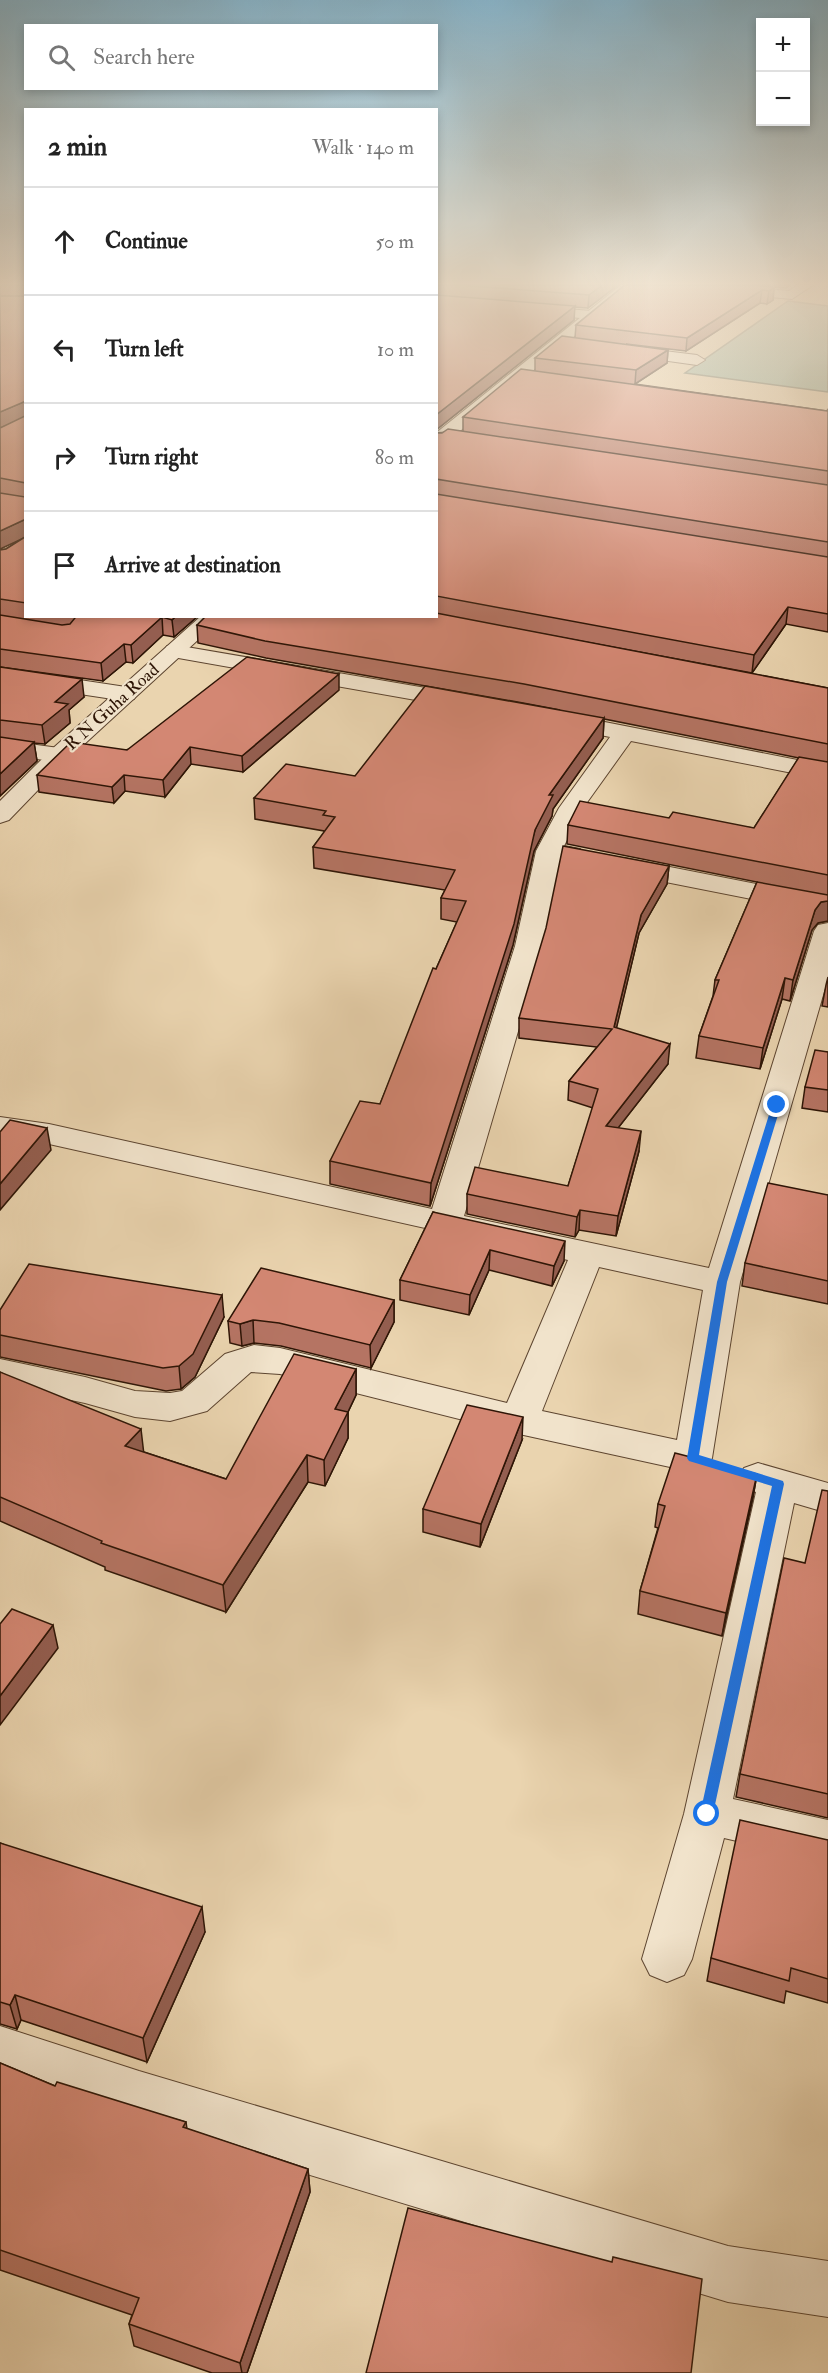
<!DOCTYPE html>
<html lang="en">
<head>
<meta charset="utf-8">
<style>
	:root { --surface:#fff; --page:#f2f2f2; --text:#222; --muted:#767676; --line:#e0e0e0 }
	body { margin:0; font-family:"IM FELL Double Pica",serif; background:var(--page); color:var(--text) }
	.controls { position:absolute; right:18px; top:18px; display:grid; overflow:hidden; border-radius:0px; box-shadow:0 3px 9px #0003 }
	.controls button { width:54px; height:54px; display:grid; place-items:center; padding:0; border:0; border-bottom:2px solid var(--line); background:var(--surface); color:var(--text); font:30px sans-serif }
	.stop { position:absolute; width:18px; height:18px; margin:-14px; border:4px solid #1a73e8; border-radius:50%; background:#fff }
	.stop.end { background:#1a73e8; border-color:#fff; box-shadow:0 2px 6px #0008 }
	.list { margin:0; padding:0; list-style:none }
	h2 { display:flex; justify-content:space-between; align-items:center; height:78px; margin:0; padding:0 24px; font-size:26px }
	h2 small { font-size:20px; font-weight:400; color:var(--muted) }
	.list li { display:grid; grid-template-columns:39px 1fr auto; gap:18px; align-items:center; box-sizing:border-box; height:108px; padding:0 24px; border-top:2px solid var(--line) }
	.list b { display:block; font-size:22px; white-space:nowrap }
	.list em { font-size:20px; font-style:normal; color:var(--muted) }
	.icon { flex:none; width:33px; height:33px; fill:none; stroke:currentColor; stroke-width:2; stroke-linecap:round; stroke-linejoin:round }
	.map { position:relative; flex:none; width:828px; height:2373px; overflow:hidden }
	.search { position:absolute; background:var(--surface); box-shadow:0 3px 9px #0003; left:24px; top:24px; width:414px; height:66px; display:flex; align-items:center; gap:15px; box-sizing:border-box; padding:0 21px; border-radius:0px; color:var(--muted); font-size:22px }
	.panel { position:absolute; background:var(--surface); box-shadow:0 3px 9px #0003; left:24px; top:108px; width:414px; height:510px; border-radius:0px }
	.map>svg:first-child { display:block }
</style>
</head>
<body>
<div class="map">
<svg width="828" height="2373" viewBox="0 0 828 2373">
	<rect width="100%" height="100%" fill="#ead4af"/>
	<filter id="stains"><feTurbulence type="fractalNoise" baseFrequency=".00333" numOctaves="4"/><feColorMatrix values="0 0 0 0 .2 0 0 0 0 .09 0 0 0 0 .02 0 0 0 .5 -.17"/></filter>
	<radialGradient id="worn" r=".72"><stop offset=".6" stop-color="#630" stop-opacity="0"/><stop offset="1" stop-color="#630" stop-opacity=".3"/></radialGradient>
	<path fill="#99b9a5" stroke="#6e7765" stroke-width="1.5" d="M788,301l40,5v86l-143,-19z"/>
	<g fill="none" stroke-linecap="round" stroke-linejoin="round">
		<defs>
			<g id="minor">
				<path d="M673,285h51l65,6 8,-6h16l-21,14 -112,-10z"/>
				<path d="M531,306l60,5 7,4 -7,4 -65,-6 -2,-3 2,-3z"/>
				<path d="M623,346l74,9 8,5 -8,5 -79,-11 -3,-3z"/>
				<path d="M175,645l286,49 8,2 3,5 -3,5 -8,2 -294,-52 -3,-5 3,-5z"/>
				<path d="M0,668l126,19 8,2 3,5 -3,5 -8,2 -126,-19z"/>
				<path d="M559,713l269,53v14l-197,-39 -48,67 -19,38 16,3 4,6 -4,6 -9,2 -11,-2 -17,85 -79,270 245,52 105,-337 4,-6 10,-2v55l-88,304 -28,176 -5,10 -14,4 -174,-38 -239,-60 -29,-2 -44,39 -37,10 -35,-4 -50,-14 -85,-18v-26l85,18 50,14 35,2 12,-2 43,-37 29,-9 26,3 227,55 61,-143 -519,-116 -49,-7v-20l49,7 383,85 83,-263 21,-95 23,-43 51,-71 -59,-12 -4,-5 4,-5zM599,1267l104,23 -26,150 -135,-29z"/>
				<path d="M0,740l59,8 8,2 4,5 -4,5 -8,2 -59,-8z"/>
				<path d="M624,858l204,40v16l-213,-42 -4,-6 4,-6z"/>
				<path d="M758,1463l70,20v30l-34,-10 -61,296 95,21v42l-104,-24 -32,121 -8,16 -17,7 -17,-7 -8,-16 42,-145 72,-322 -12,-4 -6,-10 6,-10z"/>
				<path d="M0,2026l139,45 589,175 100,15v56l-100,-15 -589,-179 -139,-47z"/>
			</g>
			<g id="tertiary">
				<path d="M621,285h15l-194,161 -6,1v-14z"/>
				<path d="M201,616h23l-157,144 -58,60 -9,3v-22l51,-51z"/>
			</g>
		</defs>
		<use href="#minor" stroke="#5d4530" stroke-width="2"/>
		<use href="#tertiary" stroke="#5d4530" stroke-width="2"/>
		<use href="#minor" fill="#f1e3cb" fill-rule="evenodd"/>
		<use href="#tertiary" fill="#f1e3cb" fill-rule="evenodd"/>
	</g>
	<g fill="#b57463" stroke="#2e1506" stroke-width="1.5">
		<path d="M0,285h26v331h172l-24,21 -11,-2 -30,28 -7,-1 -23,19 -103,-14v-117l6,-1 19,-12 -25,12z"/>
		<path d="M436,285h182l-30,23 -14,-1v13l-138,110z"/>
		<path d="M625,285h165l-4,3 -12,-1 -1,13 -6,4 -7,-1 -74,48 -60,-7 42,6 -1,13 -32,21 192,27 1,-2v223l-42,-8 -34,49 -236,-44 312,59v233l-10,2 -6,7 -22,71 -8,-2 -22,70 -64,-11 3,-22 14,-40 2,-16 42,-98 -190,-38 1,-19 101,-7 85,10 45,-70 -195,-39 -1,19 -50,71 -1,7 -18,35 -21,94 -83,261 -100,-22v-23l50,-57 56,-135 21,-47 -16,-3v-21l4,-8 -131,-22 -1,-21 11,-14v-2l-69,-12 -1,-21 101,-22 205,-66 -37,-7 -257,-45 -68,-15 -1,-18 239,-9v-183l27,-2v-14l72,-46v-13l40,-20 1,-13z"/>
		<path d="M0,667l84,30 -15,13 1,13 -25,21 -11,-1 3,18 -37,35z"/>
		<path d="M339,690l-96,82 -52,-8 -26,33 -40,-6 -11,12 -75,-11 -2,-17z"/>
		<path d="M669,866l-2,18 -28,49 -23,95 52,36 -50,64 21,23 -23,85 -37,-6 -4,7 -108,-23v-20l101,-8 25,-78 -25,-8 1,-19 28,-34 -78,-9v-20z"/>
		<path d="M828,977v30l-6,-1 4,-21z"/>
		<path d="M828,1052v60l-26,-4 3,-21z"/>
		<path d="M828,1195v109l-86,-18 3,-23z"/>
		<path d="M433,1212l131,49 -12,25 -63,-16 -20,45 -69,-15v-20z"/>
		<path d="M394,1300v22l-23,46 -90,-22 -27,-3 -12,3 -12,-3 -2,-22z"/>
		<path d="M0,1310l224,7 -29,60 -14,12 -15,2 -166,-34z"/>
		<path d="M356,1369v26l-8,17v26l-23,48 -17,-4 -82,130 -121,-42v-3l-105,-46v-149l144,80 82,27z"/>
		<path d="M522,1440l-42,107 -57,-15v-23z"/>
		<path d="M757,1474l-4,23 -31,139 -84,-22 2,-23 18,-63 -3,-1 3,-23z"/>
		<path d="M828,1491v327l-92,-21 4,-23z"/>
		<path d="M828,1840v163l-42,-12 -2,12 -77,-22 4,-23z"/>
		<path d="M0,1843l205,89 -58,130 -126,-42 -4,9 -17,-5z"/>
		<path d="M0,2063l55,23 131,36 1,7 121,40 2,23 -63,181h-35l-78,-27 -5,-22 3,-9 -132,-45z"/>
	</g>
	<g fill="#945e50" stroke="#2e1506" stroke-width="1.5">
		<path d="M602,285h16l-30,23 1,-13z"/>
		<path d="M774,287l-1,13 -6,4 2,-13z"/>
		<path d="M762,290l-2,13 -74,48 1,-13z"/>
		<path d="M575,306l-1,14 -138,110v-15z"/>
		<path d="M668,350l-1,13 -32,21 1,-14z"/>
		<path d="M26,401v16l-26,11v-16z"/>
		<path d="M26,519v18l-26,12v-18z"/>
		<path d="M788,607l-2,17 -34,49 2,-18z"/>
		<path d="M176,616h22l-24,21 -2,-17z"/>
		<path d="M162,617l1,18 -30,28 -2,-18z"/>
		<path d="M124,644l2,18 -23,19 -2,-18z"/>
		<path d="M339,674v16l-96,82 -1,-16z"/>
		<path d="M82,679l2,18 -15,13 1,13 -25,21 -3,-19 13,-23z"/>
		<path d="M604,718l-1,20 -50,71 -1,7 -18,35 -21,94 -83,261 1,-23 104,-353 14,-35z"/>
		<path d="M34,742l3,19 -37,35v-22z"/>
		<path d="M190,747l1,17 -26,33 -2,-17z"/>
		<path d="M124,775l1,16 -11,12 -2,-16z"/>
		<path d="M669,866l-2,18 -28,49 -27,114 2,-20 27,-112z"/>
		<path d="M828,901v20l-10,2 -6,7 -22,71 3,-21 22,-70 6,-8z"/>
		<path d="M785,978l-3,21 -22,70 3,-21z"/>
		<path d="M670,1044l-2,20 -64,82 2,-20z"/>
		<path d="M47,1128l4,22 -51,60v-26z"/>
		<path d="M641,1131l-2,20 -23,85 2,-20z"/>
		<path d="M580,1210l-1,20 -4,7 2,-20z"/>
		<path d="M565,1241l-1,20 -12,25 2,-20z"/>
		<path d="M490,1250l-1,20 -20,45 1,-20z"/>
		<path d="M222,1295l2,22 -29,60 -14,12 -2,-23z"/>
		<path d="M394,1300v22l-23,46 -1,-23z"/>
		<path d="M253,1320l1,23 -12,3 -2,-22z"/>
		<path d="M356,1369v26l-8,17v26l-23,48 -1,-26 11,-51z"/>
		<path d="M523,1417l-1,23 -42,107 1,-23z"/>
		<path d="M141,1429l3,26 -19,-9z"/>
		<path d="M307,1455l1,27 -82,130 -3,-27z"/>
		<path d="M757,1474l-4,23 -31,139 4,-23z"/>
		<path d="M53,1625l5,23 -58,77v-29z"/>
		<path d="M202,1907l3,25 -58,130 -4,-24z"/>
		<path d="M15,1995l6,25 -4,9 -7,-24z"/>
		<path d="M308,2169l2,23 -63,181h-5l-2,-10z"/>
	</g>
	<g fill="#d38773" stroke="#2e1506" stroke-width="1.5">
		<path d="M460,285h142l-13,10z"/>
		<path d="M625,285h129l20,2 -5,4 -7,-1 -75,48 -111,-13z"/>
		<path d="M436,295l139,11 -139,109z"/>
		<path d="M0,296h26v105l-26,11z"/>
		<path d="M562,336l106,14 -32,20 -101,-12z"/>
		<path d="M521,369l306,42 1,-2v62l-365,-54z"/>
		<path d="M26,409v74l-26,-5v-50l25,-12z"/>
		<path d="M448,429l380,56v57l-392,-63v-46h6z"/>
		<path d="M0,493l25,4 1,-4v26l-26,12z"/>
		<path d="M436,494l392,63v57l-40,-7 -34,48 -318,-59z"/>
		<path d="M26,524v79l-26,-4v-49l6,-1 19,-12z"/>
		<path d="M436,613l392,75v56l-304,-60 -259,-43 -68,-16 9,-9h230z"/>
		<path d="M0,615l62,10 8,-1 5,-6 -1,-2h102l-4,4 -10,-3 -31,28 -7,-1 -23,19 -101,-14z"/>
		<path d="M247,657l92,17 -97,82 -52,-9 -27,33 -39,-5 -12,12 -75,-12 34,-33 56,8z"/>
		<path d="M0,667l82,12 -27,23 13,2 -26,21 -42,-5z"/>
		<path d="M425,686l179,32 -55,77h4l-18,35 -21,94 -83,259 -101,-22 30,-60 20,3 53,-136 3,1 30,-68 -25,-3 14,-28 -142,-23 22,-30 -12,-2 3,-4 -72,-13 32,-34 69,12z"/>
		<path d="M0,737l34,5 -34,32z"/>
		<path d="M799,757l29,5v113l-260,-50 12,-24 89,17 4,-6 81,16z"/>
		<path d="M563,846l106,20 -28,49 -27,112 56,17 -64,82 35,5 -23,85 -38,-6 -3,7 -110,-23 8,-27 93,19 30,-97 -29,-8 43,-52 -93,-11 27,-90z"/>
		<path d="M757,882l71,13v6l-7,1 -6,8 -22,70 -8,-2 -22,70 -64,-12 20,-56h-4z"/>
		<path d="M815,1050l13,2v38l-23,-3z"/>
		<path d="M10,1120l37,8 -47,56v-52z"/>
		<path d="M768,1183l60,12v86l-83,-18z"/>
		<path d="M433,1212l132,29 -11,25 -64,-16 -20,45 -70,-15z"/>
		<path d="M29,1264l193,31 -29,59 -14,12 -16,2 -163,-33v-25z"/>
		<path d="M261,1268l133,32 -24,45 -91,-22 -26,-3 -13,4 -12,-3z"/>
		<path d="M294,1354l62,15 -21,40 13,3 -24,48 -17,-5 -84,130 -122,-42 1,-2 -102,-44v-125l141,57 -16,17 101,33z"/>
		<path d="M467,1405l56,12 -42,107 -58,-15z"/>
		<path d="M675,1453l82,21 -31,139 -86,-22 25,-85 -7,-2z"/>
		<path d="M822,1490l6,1v303l-88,-20 44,-216 21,5z"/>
		<path d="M12,1609l41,16 -53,71v-72z"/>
		<path d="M740,1820l88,20v139l-37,-11 -2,13 -78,-23z"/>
		<path d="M0,1843l202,64 -59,131 -128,-43 -5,10 -10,-3z"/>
		<path d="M0,2063l55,23 2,-4 129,40 -3,5 125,42 -68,194 -111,-39 10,-26 -139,-48z"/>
		<path d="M408,2208l204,54 1,-5 89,22 -11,94h-325z"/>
	</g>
	<linearGradient id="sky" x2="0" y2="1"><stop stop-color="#88b6cd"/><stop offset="0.46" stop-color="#f6ecdb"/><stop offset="1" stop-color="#f6ecdb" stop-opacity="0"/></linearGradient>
	<rect width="828" height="617" fill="url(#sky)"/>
	<path fill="#1a73e8" d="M777,1102l4,3 -54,177 -28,173 84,26 1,3 -71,330 -2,4 -4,2 -5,-2 -2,-4 72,-328 -83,-25 -2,-3 30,-176 55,-177z"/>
	<g text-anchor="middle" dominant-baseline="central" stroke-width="4.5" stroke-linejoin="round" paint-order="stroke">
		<g font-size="18" fill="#2e1506" stroke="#f1e3cb">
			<text transform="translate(112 707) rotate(-42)">R N Guha Road</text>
		</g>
	</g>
	<rect width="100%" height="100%" filter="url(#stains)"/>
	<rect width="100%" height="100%" fill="url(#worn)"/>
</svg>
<div class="controls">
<button>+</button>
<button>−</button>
</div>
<div class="stop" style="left:707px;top:1814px"></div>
<div class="stop end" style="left:777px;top:1105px"></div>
<div class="search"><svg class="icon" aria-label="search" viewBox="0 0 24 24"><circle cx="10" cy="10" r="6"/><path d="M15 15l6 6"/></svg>Search here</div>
<section class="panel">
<h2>2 min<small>Walk · 140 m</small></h2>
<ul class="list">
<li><svg class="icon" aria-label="ahead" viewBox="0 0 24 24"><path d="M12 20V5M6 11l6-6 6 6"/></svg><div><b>Continue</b></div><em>50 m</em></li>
<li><svg class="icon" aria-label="left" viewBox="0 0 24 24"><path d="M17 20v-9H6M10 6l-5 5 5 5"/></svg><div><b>Turn left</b></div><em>10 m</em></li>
<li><svg class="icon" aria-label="right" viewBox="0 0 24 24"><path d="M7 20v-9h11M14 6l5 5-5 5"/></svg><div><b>Turn right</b></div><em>80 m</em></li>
<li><svg class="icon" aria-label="arrive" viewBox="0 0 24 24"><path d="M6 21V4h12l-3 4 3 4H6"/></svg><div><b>Arrive at destination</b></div></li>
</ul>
</section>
</div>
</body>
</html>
